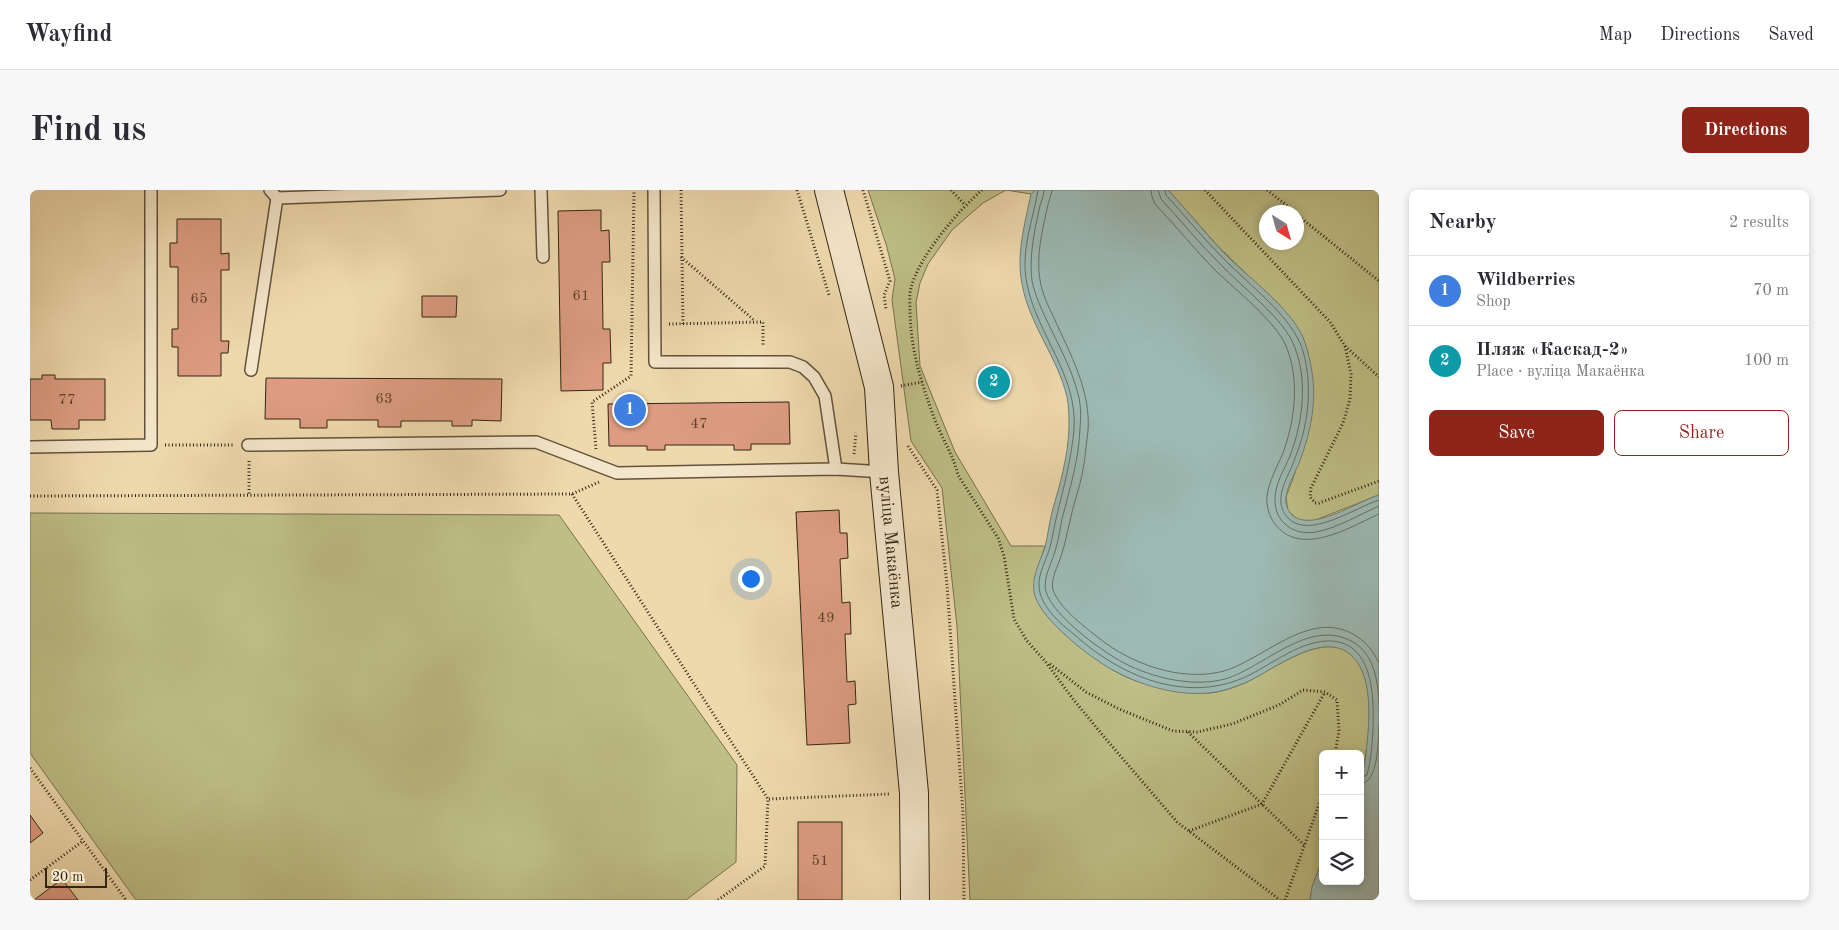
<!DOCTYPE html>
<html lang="en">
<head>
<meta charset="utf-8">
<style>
	:root { --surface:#fff; --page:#f7f7f7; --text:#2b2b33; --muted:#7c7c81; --line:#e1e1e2; --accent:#8f2418 }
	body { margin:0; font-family:"Old Standard TT",serif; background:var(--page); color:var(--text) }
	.controls { position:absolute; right:15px; bottom:15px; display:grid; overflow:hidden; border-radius:8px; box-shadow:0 2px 8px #0003 }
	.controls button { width:45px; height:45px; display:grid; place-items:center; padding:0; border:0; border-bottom:1px solid var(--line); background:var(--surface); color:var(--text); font:25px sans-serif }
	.compass { position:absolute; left:1229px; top:15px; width:45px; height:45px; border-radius:50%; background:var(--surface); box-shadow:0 2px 8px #0003; rotate:143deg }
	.scale { position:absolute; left:15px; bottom:12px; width:62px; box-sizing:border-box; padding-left:5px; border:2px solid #332515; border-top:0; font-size:14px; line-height:18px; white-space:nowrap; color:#332515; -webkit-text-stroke:4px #f4e6ca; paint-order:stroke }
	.you { position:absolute; left:720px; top:388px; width:18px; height:18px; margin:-12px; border:4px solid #fff; border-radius:50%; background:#1a73e8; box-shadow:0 0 0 8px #1a73e833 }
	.badge { display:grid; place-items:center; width:32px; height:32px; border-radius:50%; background:var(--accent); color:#fff; font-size:16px; font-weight:700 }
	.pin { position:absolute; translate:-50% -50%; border:2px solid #fff; box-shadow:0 1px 5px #0006 }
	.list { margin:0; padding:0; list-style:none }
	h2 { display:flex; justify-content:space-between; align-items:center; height:65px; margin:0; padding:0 20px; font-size:21px }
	h2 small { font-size:16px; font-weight:400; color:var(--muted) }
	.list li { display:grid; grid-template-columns:32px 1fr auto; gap:15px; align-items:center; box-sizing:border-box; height:70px; padding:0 20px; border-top:1px solid var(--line) }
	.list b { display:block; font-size:19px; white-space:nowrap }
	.list p { margin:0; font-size:16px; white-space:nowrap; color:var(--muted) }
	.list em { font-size:16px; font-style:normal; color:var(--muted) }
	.actions { display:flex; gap:10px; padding:15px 20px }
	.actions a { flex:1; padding:11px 0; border:1px solid var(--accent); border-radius:8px; text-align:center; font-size:18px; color:var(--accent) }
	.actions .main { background:var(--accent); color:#fff }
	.icon { flex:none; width:28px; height:28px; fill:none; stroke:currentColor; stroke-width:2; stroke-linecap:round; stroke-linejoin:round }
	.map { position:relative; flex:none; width:1349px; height:710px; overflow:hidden; border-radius:8px }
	header { display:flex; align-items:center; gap:30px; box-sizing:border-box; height:70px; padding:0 25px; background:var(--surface); border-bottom:1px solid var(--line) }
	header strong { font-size:24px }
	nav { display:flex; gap:28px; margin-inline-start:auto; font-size:18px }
	.intro { display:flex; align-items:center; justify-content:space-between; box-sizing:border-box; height:120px; padding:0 30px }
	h1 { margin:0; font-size:35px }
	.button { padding:12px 22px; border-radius:8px; background:var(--accent); color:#fff; font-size:18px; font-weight:700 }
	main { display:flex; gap:30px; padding:0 30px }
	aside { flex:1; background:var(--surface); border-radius:8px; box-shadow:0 2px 8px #0003 }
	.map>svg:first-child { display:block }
</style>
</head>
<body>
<header>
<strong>Wayfind</strong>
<nav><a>Map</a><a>Directions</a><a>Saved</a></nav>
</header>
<div class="intro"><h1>Find us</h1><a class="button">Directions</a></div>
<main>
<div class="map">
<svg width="1349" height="710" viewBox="0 0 1349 710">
	<rect width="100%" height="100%" fill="#eed9ad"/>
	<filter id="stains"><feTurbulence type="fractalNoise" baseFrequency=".004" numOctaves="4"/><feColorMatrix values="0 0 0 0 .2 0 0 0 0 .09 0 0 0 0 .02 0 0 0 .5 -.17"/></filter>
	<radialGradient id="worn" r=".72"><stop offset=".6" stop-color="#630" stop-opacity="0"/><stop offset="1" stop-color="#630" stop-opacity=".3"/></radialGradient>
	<g fill="#bebe86" stroke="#78724e" fill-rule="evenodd">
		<path d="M838,0h167l-4,4 -25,-4 -23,13 -31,27 -24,34 -8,19 -4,20 4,63 35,86 56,94h34c-16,48 -16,54 22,89 23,20 49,42 80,49 10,2 20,3 30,5 10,1 20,4 30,4 13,0 28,-6 40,-11 31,-15 92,-64 115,-12 13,30 6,81 -2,112v-28h-37v104l-11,29 -2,13h-340l-13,-274 -15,-138 -31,-47 -19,-141 3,-21 -9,-35z"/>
		<path d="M1138,0h211v305l-66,26 -15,-1 -10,-9 -2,-14 9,-24 15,-111 -8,-26 -16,-23 -70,-69zM1236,22h30v30h-30z"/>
		<path d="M0,323l529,2 178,250 -1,97 -50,38h-550l-106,-147z"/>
	</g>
	<path fill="#9cb9b3" stroke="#727e74" d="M1005,0h133c21,22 39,46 61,68 24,23 58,48 73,77 6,13 9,30 11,44 3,26 -3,54 -12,79 -4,12 -13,25 -15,39 -1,6 1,12 5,17 19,20 67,-13 88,-19v405h-69l2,-13 11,-29v23h37c0,-32 -2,-64 0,-96 1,-9 4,-17 5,-25 4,-29 10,-81 -12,-103 -28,-29 -78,12 -106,25 -12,5 -25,10 -39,11 -32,3 -69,-8 -97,-24 -23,-13 -68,-48 -76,-73 -5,-17 5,-34 10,-49 3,-12 4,-23 7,-35 8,-28 16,-55 17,-84 0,-10 0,-22 -2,-31 -9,-39 -38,-73 -45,-113 -6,-30 3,-61 9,-90z"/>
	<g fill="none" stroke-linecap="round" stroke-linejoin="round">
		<g stroke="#686f64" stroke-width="1">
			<path d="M1008,0c-5,31 -18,61 -11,94 10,51 51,91 47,146 -3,30 -10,56 -17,85 -3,11 -4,21 -7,32 -3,12 -12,26 -11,39 0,10 7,21 13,28 7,9 16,15 24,22 45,40 108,67 167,42 27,-12 53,-35 83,-37 48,-2 48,56 47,89 -1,15 -2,31 -6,45l-7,3"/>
			<path d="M1014,0c0,7 -4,13 -5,20 -5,23 -10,47 -7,71 3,14 9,27 15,40 11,23 25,48 31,73 3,10 3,24 2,34 -1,31 -10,60 -18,91 -2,9 -3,19 -6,29 -3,13 -14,30 -10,44 8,25 60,63 84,74 28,13 65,21 95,13 40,-12 84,-62 128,-37 22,13 25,40 26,63"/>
			<path d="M1022,0c-1,7 -4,12 -5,19 -5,23 -11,48 -7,71 2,13 8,26 14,38 16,36 37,72 34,113 -2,14 -3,30 -6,44 -3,15 -9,30 -12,46 -3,12 -5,24 -9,35 -3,10 -11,24 -8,34 7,19 32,37 47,49 32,25 79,42 120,33 42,-10 87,-63 133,-38 12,7 20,16 26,29"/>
			<path d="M1121,0l1,7 3,7c21,22 40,46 61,67 20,19 60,51 70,75 14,33 9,74 -3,107 -6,14 -14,28 -16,43 -1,10 2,20 8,28 26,34 75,3 104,-10"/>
			<path d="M1128,0l3,9c20,22 38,44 59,65 20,21 60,52 72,77 17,35 11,81 -2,115 -6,14 -15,28 -15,43 -1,23 19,37 41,33 21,-4 43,-17 63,-26"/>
			<path d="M1135,0l1,5c19,21 36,42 56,62 23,24 59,51 75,80 7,12 10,29 11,43 2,26 -3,54 -13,78 -4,13 -13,26 -14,39 -1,8 2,16 7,21 21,22 68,-11 91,-18"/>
			<path d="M1330,594c19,-1 18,-43 19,-59"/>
		</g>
	</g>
	<g fill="#dd9c81" stroke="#332515">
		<path d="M571,20v21l8,-1 1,32h-8l1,67h7l1,34h-8v27l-42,1 -3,-180z"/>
		<path d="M147,29h44v35l8,-1v17h-8v71h8l-1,12h-7v23h-43v-29h-6v-18h6v-62h-8v-24h7z"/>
		<path d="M392,106h35l-1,21h-34z"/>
		<path d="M12,185h13v4h50v41h-26v9h-27l-1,-9h-21v-41h12z"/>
		<path d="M236,188l236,1 -1,42 -29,-1v6h-20v-5h-51v6h-23v-7h-51v8h-27v-9h-35z"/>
		<path d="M759,212l1,42h-39v6h-17v-5h-69v5h-18v-4h-38l-1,-42z"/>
		<path d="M809,320l1,23h7l1,25 -8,1 2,44 8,-1 1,32h-6l2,48 8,-1 1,23 -8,1 2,38 -43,2 -11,-233z"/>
		<path d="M0,625l13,18 -13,10z"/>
		<rect x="768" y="632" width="44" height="78"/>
		<path d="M32,689l16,21h-44z"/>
	</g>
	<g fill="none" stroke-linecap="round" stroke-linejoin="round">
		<defs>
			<g id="lane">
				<path d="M511,0l2,67"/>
				<path d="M624,0l1,172h135l13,5 11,10 11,19 11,73"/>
				<path d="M247,8l223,-8"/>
				<path d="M221,180l26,-172 -7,-8"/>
				<path d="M218,255l288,-3 81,31 219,-4 48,3"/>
				<path d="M0,257l121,-2v-255"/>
			</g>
			<g id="secondary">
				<path id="s1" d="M799,0l50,197 5,85 30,321 1,107"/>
			</g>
		</defs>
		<use href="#lane" stroke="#62523b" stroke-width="14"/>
		<use href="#secondary" stroke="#332515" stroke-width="30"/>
		<g stroke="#332515" stroke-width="3" stroke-dasharray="1 2.5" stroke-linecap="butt">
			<path d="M651,0l2,134"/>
			<path d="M767,0l32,105"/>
			<path d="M833,0l27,91 -6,14 2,14"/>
			<path d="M921,0l14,15"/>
			<path d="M952,0c-24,21 -63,66 -71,98 -2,7 -1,16 -1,23 1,40 10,67 23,104 7,20 20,39 25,60l40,63 6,18 10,63 13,22 18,20 28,38 32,39 72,84 103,78"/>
			<path d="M1175,0l125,132 15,24 34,31"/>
			<path d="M1237,0l28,22"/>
			<path d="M1266,24l83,67"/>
			<path d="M651,67l74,64"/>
			<path d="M639,134l94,-2v25"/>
			<path d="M1315,156l6,28 -1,25 -7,24 -32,65 -1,9 5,6h4l60,-22"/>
			<path d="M871,196l21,-4"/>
			<path d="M135,255h69"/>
			<path d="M878,256l29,44 10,95 16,229 1,86"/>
			<path d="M566,259l-4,-47 39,-26 3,-186"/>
			<path d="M824,264l2,-21"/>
			<path d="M219,271v34"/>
			<path d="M542,304l196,305"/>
			<path d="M0,306l542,-2 27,-12"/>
			<path d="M1020,474l36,28 33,17 54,22 24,1 35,-8 47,-19 24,-15 22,2 12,8 2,31 -4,23"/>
			<path d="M1158,542l116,113"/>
			<path d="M0,578l96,132"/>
			<path d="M1159,641l73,-27 63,-112"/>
			<path d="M0,690l53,-39"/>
			<path d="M688,710l47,-34 3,-67 122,-5"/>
			<path d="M1255,710l38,-107"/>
		</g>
		<use href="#lane" stroke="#f4e6ca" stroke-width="11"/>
		<use href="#secondary" stroke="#f4e6ca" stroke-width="28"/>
	</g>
	<g text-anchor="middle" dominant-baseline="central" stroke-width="4.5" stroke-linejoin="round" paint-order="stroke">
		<g font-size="15" fill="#5e4330">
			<text x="551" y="106">61</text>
			<text x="169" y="109">65</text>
			<text x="354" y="209">63</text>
			<text x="37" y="210">77</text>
			<text x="669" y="234">47</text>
			<text x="796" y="428">49</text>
			<text x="790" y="671">51</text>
		</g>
		<g font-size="18" fill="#332515" stroke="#f4e6ca">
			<text stroke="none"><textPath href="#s1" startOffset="359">вуліца Макаёнка</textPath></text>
		</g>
	</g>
	<rect width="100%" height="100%" filter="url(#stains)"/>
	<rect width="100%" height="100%" fill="url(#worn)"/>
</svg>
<div class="controls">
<button>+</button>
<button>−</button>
<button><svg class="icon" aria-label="layers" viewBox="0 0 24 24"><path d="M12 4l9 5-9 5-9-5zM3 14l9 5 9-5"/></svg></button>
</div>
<svg class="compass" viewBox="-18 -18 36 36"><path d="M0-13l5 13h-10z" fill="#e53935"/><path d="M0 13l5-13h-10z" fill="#7c7c81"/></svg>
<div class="scale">20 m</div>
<div class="you"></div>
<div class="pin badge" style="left:600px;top:220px;background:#3f7fe0">1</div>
<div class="pin badge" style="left:964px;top:192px;background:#0f9aa8">2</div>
</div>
<aside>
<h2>Nearby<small>2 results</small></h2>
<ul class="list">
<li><span class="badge" style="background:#3f7fe0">1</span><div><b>Wildberries</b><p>Shop</p></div><em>70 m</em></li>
<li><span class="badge" style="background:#0f9aa8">2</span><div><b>Пляж «Каскад-2»</b><p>Place · вуліца Макаёнка</p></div><em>100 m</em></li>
</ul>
<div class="actions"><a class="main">Save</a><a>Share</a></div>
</aside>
</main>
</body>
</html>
